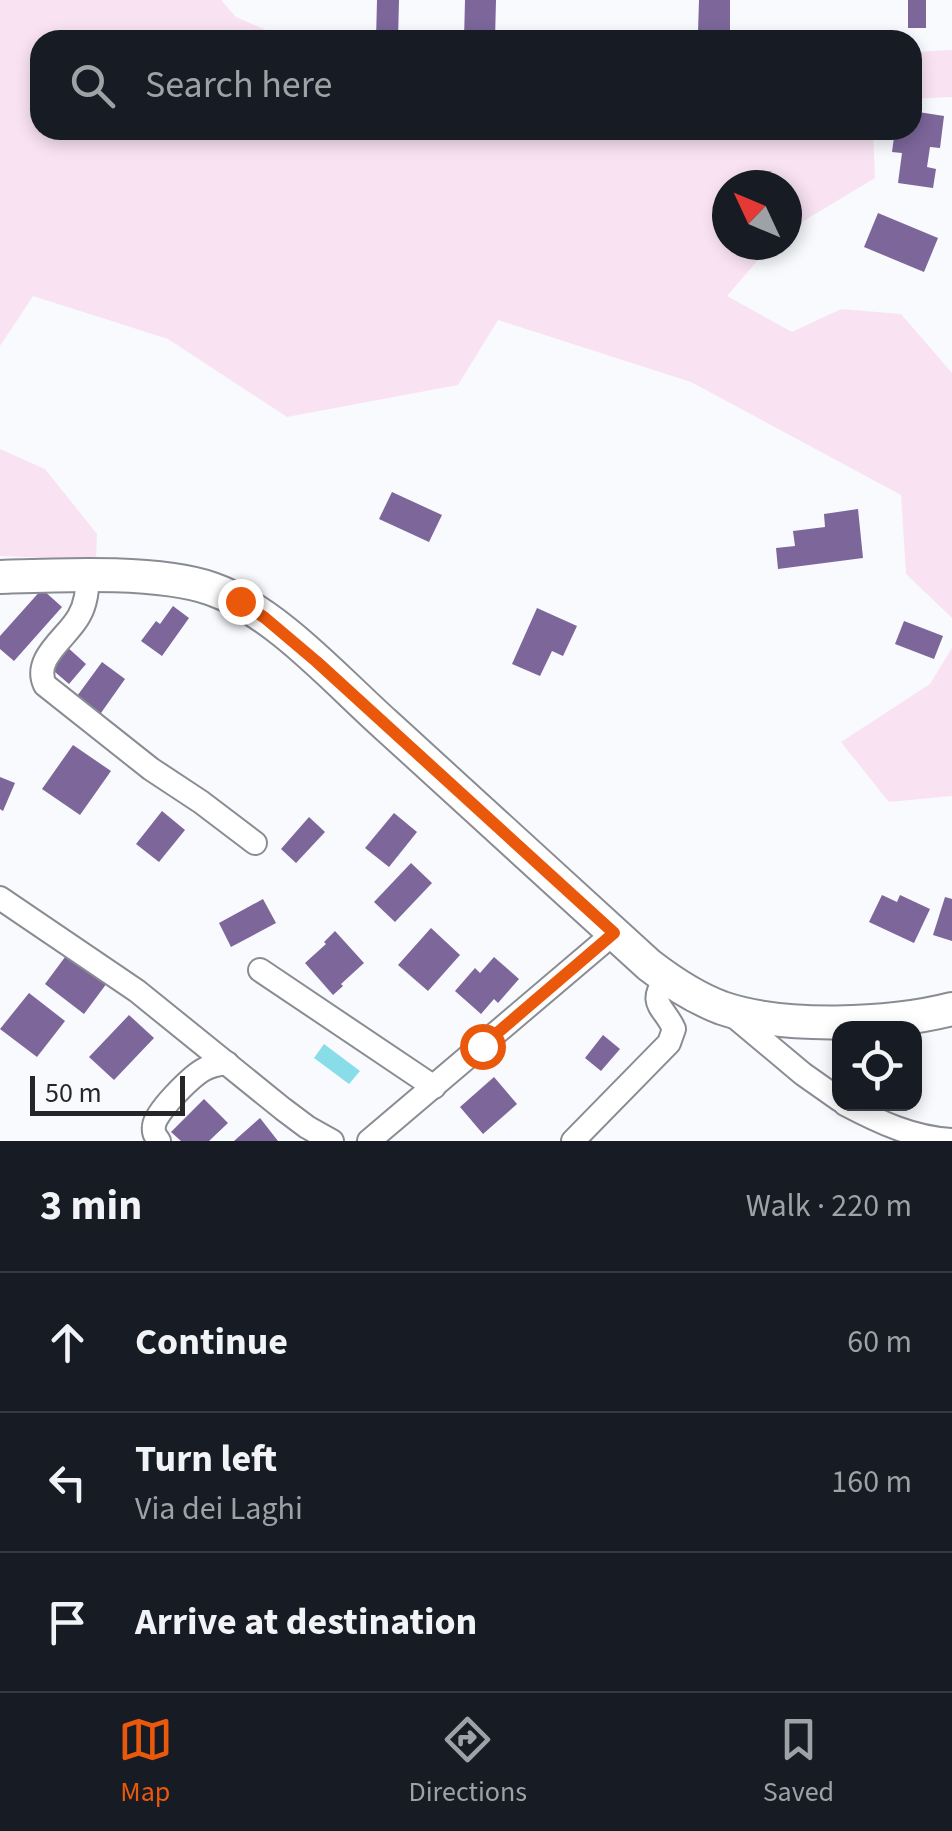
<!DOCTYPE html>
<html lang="en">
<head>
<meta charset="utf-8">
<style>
	:root { --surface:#171b24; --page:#20242c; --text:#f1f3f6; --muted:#9ea1a6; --line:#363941; --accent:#ea580c }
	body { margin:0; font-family:"Source Sans 3",sans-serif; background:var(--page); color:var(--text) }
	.controls { position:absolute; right:30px; bottom:30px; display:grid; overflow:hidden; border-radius:20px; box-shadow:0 5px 15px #0003 }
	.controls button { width:90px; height:90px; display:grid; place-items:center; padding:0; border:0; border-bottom:2px solid var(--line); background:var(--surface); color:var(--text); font:50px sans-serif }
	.compass { position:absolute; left:712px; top:170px; width:90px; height:90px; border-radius:50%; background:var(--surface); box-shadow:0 5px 15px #0003; rotate:314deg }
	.scale { position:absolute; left:30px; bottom:25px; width:155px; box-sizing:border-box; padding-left:10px; border:5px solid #262629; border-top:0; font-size:28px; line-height:35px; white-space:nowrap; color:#262629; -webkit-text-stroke:8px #f8fafe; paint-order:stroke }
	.stop { position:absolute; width:30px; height:30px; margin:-22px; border:8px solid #ea580c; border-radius:50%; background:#fff }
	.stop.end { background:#ea580c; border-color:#fff; box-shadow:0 2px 10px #0008 }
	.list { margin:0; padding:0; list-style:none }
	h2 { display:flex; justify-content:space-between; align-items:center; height:130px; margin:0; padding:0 40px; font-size:42px }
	h2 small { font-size:32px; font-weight:400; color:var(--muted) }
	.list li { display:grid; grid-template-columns:65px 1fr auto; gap:30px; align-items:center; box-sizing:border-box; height:140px; padding:0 40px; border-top:2px solid var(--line) }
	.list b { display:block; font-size:38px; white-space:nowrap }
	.list p { margin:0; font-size:32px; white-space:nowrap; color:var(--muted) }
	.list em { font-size:32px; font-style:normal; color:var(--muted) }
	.icon { flex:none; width:55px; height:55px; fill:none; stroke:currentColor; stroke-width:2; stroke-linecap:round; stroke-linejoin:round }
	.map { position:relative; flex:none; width:952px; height:1141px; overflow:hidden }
	.search { position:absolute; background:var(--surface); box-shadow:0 5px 15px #0003; left:30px; right:30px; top:30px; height:110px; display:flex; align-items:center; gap:25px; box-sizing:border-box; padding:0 35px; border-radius:30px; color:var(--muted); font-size:38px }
	.sheet { height:550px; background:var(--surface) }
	nav { display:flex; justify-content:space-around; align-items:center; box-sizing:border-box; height:140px; border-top:2px solid var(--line); background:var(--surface); font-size:28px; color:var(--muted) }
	nav a { display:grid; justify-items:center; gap:5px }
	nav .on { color:var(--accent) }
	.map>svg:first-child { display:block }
</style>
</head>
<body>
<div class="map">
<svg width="952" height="1141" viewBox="0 0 952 1141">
	<rect width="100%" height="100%" fill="#f8fafe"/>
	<g fill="#f9e3f3">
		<path d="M0,0h221l15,17 53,23h-249v90h833l2,48 -88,53v-46h-60v60h44l-44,51 65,36 49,-23 60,5 51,59v245l-46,-44 -5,-79 -210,-113 -193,-62 -40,65 -171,32 -119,-78 -135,-43 -33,50z"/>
		<path d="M952,50v47l-40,2v-47z"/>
		<path d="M0,449l45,20 52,65 -1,26 -96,-4z"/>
		<path d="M952,648v148l-63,6 -48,-60 89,-58z"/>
	</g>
	<path fill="#89dde9" d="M324,1044l36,27 -11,13 -35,-26z"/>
	<g fill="#7c669a">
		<path d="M377,0h22l-1,40h-22z"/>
		<path d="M465,0h31l-1,40h-31z"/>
		<path d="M699,0h31v34l-32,-1z"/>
		<rect x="908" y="0" width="18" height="28"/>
		<path d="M912,111l32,5 -4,32 -10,-1 -3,20 9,2 -3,19 -35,-5 4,-30 -10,-1 3,-22h17z"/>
		<path d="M878,213l60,25 -14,34 -60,-25z"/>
		<path d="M392,492l50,23 -13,27 -50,-23z"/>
		<path d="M858,509l5,49 -85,11 -2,-21 19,-2 -2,-15 32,-4 -1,-13z"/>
		<path d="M42,589l20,18 -48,54 -14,-12v-13z"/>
		<path d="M173,606l16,12 -27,38 -21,-15 15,-20 4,3z"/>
		<path d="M537,608l40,18 -14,30 -11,-5 -12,25 -28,-12z"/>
		<path d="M904,621l39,15 -9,23 -39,-15z"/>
		<path d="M66,646l20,18 -17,20 -21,-18z"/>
		<path d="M102,662l23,17 -29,41 -24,-17z"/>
		<path d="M73,745l38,26 -31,44 -38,-26z"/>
		<path d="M0,777l15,6 -12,28 -3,-2z"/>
		<path d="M162,811l23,19 -26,32 -23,-18z"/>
		<path d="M394,813l23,19 -28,35 -24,-19z"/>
		<path d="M309,817l16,15 -29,31 -15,-14z"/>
		<path d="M411,863l21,20 -37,39 -21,-20z"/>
		<path d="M882,895l15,7 3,-7 30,14 -16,34 -45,-21z"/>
		<path d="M945,897l7,2v42l-19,-6z"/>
		<path d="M263,899l13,24 -45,24 -12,-24z"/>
		<path d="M431,928l29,27 -32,36 -30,-26z"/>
		<path d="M335,931l29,32 -23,21 2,2 -10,9 -28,-32 21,-19 -2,-2z"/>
		<path d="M68,953l39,30 -23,31 -39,-30z"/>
		<path d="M494,957l25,22 -21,24 -4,-4 -13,15 -26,-23 20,-23 5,5z"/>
		<path d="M29,993l36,28 -28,36 -37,-28z"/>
		<path d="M129,1015l25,23 -40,42 -25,-23z"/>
		<path d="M603,1035l17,14 -19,22 -16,-13z"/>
		<path d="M494,1077l23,27 -34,30 -23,-27z"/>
		<path d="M204,1099l24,24 -19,18h-28l-10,-9z"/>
		<path d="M260,1118l18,23h-44z"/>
	</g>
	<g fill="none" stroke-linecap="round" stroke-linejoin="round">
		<defs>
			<g id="minor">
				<path d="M88,577c-1,14 -2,27 -9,39 -11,21 -47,42 -34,69l106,84 50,33 54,41"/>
				<path d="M0,898l137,93 146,118 24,18 25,14"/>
				<path d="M260,970l174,117"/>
				<path d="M729,1012l74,62 37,26"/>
				<path d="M845,1104c34,18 68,34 107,36"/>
				<path d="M159,1141c-4,-6 -6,-8 -5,-15 1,-14 37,-49 49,-56 8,-5 15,-6 24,-7"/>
				<path d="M369,1141l245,-208"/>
				<path d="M573,1141l96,-98 5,-14c-10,-23 -27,-24 -8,-51"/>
			</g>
			<path id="secondary" d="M0,577c58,-2 159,-7 212,12 63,22 123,90 173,135 88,80 176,160 264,241 22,17 46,33 73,43 61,21 168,17 230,1"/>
		</defs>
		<use href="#minor" stroke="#898c92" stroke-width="26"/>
		<use href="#secondary" stroke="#898c92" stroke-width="36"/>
		<use href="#minor" stroke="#fff" stroke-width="22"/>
		<use href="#secondary" stroke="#fff" stroke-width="32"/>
	</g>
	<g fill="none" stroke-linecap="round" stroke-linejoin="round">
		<path stroke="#ea580c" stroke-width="12" d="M240,601l25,17 52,44 297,271 -132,113"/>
	</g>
</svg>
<div class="controls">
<button><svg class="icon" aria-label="locate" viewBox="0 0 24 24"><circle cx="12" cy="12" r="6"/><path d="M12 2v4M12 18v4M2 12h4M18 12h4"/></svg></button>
</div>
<svg class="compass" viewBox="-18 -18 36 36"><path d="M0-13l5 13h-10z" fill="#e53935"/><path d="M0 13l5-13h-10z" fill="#9ea1a6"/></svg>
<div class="scale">50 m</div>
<div class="stop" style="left:482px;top:1046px"></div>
<div class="stop end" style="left:240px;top:601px"></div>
<div class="search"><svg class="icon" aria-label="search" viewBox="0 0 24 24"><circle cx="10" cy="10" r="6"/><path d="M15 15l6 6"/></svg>Search here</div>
</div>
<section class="sheet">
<h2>3 min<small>Walk · 220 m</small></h2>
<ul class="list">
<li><svg class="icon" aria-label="ahead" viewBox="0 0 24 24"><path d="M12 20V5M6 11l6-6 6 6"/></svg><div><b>Continue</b></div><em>60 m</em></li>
<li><svg class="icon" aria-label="left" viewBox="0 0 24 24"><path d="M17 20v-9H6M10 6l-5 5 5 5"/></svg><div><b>Turn left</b><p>Via dei Laghi</p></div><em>160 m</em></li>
<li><svg class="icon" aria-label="arrive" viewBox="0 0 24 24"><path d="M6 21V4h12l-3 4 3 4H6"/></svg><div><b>Arrive at destination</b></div></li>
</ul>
</section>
<nav>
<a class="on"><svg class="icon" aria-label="map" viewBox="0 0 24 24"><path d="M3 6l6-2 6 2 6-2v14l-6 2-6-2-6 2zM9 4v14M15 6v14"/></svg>Map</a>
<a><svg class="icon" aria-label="directions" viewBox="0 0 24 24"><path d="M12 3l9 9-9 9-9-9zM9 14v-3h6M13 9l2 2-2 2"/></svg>Directions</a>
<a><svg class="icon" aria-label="saved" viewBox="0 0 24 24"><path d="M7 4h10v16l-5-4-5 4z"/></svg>Saved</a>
</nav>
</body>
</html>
